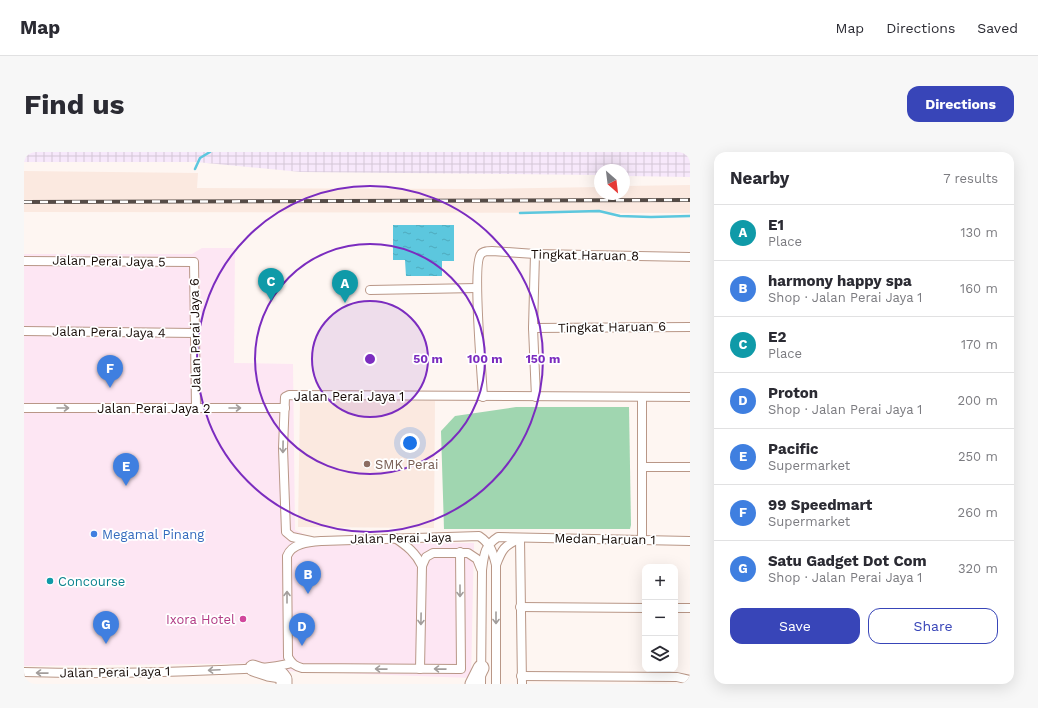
<!DOCTYPE html>
<html lang="en">
<head>
<meta charset="utf-8">
<style>
	:root { --surface:#fff; --page:#f7f7f7; --text:#2b2b33; --muted:#7c7c81; --line:#e1e1e2; --accent:#3845b8 }
	body { margin:0; font-family:"Work Sans",sans-serif; background:var(--page); color:var(--text) }
	.controls { position:absolute; right:12px; bottom:12px; display:grid; overflow:hidden; border-radius:8px; box-shadow:0 4px 16px #0002 }
	.controls button { width:36px; height:36px; display:grid; place-items:center; padding:0; border:0; border-bottom:1px solid var(--line); background:var(--surface); color:var(--text); font:20px sans-serif }
	.compass { position:absolute; left:570px; top:12px; width:36px; height:36px; border-radius:50%; background:var(--surface); box-shadow:0 4px 16px #0002; rotate:152deg }
	.you { position:absolute; left:386px; top:291px; width:14px; height:14px; margin:-10px; border:3px solid #fff; border-radius:50%; background:#1a73e8; box-shadow:0 0 0 6px #1a73e833 }
	.badge { display:grid; place-items:center; width:26px; height:26px; border-radius:50%; background:var(--accent); color:#fff; font-size:13px; font-weight:700 }
	.pin { position:absolute; translate:-50% -33px; filter:drop-shadow(0 1px 2px #0008) }
	.pin::after { content:''; position:absolute; top:21px; width:14px; height:12px; background:inherit; clip-path:polygon(0 0,100% 0,50% 100%) }
	.list { margin:0; padding:0; list-style:none }
	h2 { display:flex; justify-content:space-between; align-items:center; height:52px; margin:0; padding:0 16px; font-size:17px }
	h2 small { font-size:13px; font-weight:400; color:var(--muted) }
	.list li { display:grid; grid-template-columns:26px 1fr auto; gap:12px; align-items:center; box-sizing:border-box; height:56px; padding:0 16px; border-top:1px solid var(--line) }
	.list b { display:block; font-size:15px; white-space:nowrap }
	.list p { margin:0; font-size:13px; white-space:nowrap; color:var(--muted) }
	.list em { font-size:13px; font-style:normal; color:var(--muted) }
	.actions { display:flex; gap:8px; padding:12px 16px }
	.actions a { flex:1; padding:9px 0; border:1px solid var(--accent); border-radius:12px; text-align:center; font-size:14px; color:var(--accent) }
	.actions .main { background:var(--accent); color:#fff }
	.icon { flex:none; width:22px; height:22px; fill:none; stroke:currentColor; stroke-width:2; stroke-linecap:round; stroke-linejoin:round }
	.map { position:relative; flex:none; width:666px; height:532px; overflow:hidden; border-radius:12px }
	header { display:flex; align-items:center; gap:24px; box-sizing:border-box; height:56px; padding:0 20px; background:var(--surface); border-bottom:1px solid var(--line) }
	header strong { font-size:19px }
	nav { display:flex; gap:22px; margin-inline-start:auto; font-size:14px }
	.intro { display:flex; align-items:center; justify-content:space-between; box-sizing:border-box; height:96px; padding:0 24px }
	h1 { margin:0; font-size:28px }
	.button { padding:10px 18px; border-radius:12px; background:var(--accent); color:#fff; font-size:14px; font-weight:700 }
	main { display:flex; gap:24px; padding:0 24px }
	aside { flex:1; background:var(--surface); border-radius:12px; box-shadow:0 4px 16px #0002 }
	.map>svg:first-child { display:block }
</style>
</head>
<body>
<header>
<strong>Map</strong>
<nav><a>Map</a><a>Directions</a><a>Saved</a></nav>
</header>
<div class="intro"><h1>Find us</h1><a class="button">Directions</a></div>
<main>
<div class="map">
<svg width="666" height="532" viewBox="0 0 666 532">
	<defs>
		<pattern id="industrial-grid" width="8" height="8" patternUnits="userSpaceOnUse"><rect width="8" height="8" fill="#f7e8fb"/><path d="M0 4h8M4 0v8" fill="none" stroke="#d3c6d6"/></pattern>
		<pattern id="water-ripples" width="26" height="14" patternUnits="userSpaceOnUse"><rect width="26" height="14" fill="#5cc7de"/><path d="M2 4q2-2 4 0t4 0M15 11q2-2 4 0t4 0" fill="none" stroke="#4faabd"/></pattern>
	</defs>
	<rect width="100%" height="100%" fill="#fef6f2"/>
	<path fill="#fde6f3" d="M178,96h33l-1,115 59,1 2,166 31,14 148,-1 -3,135 -187,-7 -17,-8 -243,3v-412h168z"/>
	<path fill="url(#industrial-grid)" d="M0,0h666v25l-66,-1v-6h-24v5l-299,-3 -105,-10h-172z"/>
	<g fill="#fbe9e0">
		<path d="M0,19l174,2 -1,15 282,1 121,-2v7h24v-8l66,-1v28l-666,-1z"/>
		<path d="M276,249h135l-1,127 -136,-1z"/>
	</g>
	<path fill="#a0d6b0" d="M492,255h113l2,118 -1,4h-186l-3,-98 14,-15z"/>
	<path fill="url(#water-ripples)" d="M369,73h61v36h-12v15h-36l-1,-16h-12z"/>
	<g fill="none" stroke-linecap="round" stroke-linejoin="round">
		<g stroke="#5cc7de" stroke-width="2.5">
			<path d="M171,17l5,-11 10,-6"/>
			<path d="M496,61l79,-2 21,5 31,1 39,-1"/>
		</g>
		<defs>
			<g id="minor">
				<path d="M511,102l-2,74 3,69"/>
				<path d="M0,109l170,1 2,146"/>
				<path d="M346,138l107,-2"/>
				<path d="M509,176l157,-1"/>
				<path d="M0,179l171,2"/>
				<path d="M459,245c-1,-20 -11,-134 -2,-143 2,-3 7,-3 11,-3l43,3 155,3"/>
				<path d="M618,245v143"/>
				<path d="M0,256h261"/>
				<path d="M618,315h48"/>
				<path d="M371,386c12,8 21,15 27,28"/>
				<path d="M496,386l2,146"/>
				<path d="M287,389l-19,-4 -6,-5 -3,-84 2,-51 4,-2 401,2"/>
				<path d="M436,400l1,117 -159,-1c-7,-2 -10,-4 -14,-11l-1,-101c5,-13 22,-14 35,-15l157,-5c12,8 14,17 17,29v119"/>
				<path d="M472,413c6,-16 8,-19 23,-26"/>
				<path d="M496,455l125,1"/>
				<path d="M651,456h15"/>
				<path d="M396,517l2,-103 4,-9 7,-4h35l9,6 4,10"/>
				<path d="M0,520c65,2 130,1 195,-2 21,-1 53,-1 72,-7"/>
				<path d="M497,524l156,1 13,3"/>
				<path d="M457,532l1,-114c2,-15 2,-24 16,-33l192,4"/>
			</g>
			<g id="motorway">
				<path d="M229,516l15,5 13,2 3,4v5"/>
				<path d="M449,532l8,-16"/>
			</g>
		</defs>
		<use href="#minor" stroke="#b99787" stroke-width="10"/>
		<use href="#motorway" stroke="#b99787" stroke-width="17"/>
		<use href="#minor" stroke="#fff" stroke-width="8"/>
		<use href="#motorway" stroke="#fff" stroke-width="15"/>
		<defs>
			<path id="rail" d="M0,50l666,-2"/>
		</defs>
		<use href="#rail" stroke="#554b46" stroke-width="4"/>
		<use href="#rail" stroke="#fff" stroke-width="2.5" stroke-dasharray="8" stroke-linecap="butt"/>
	</g>
	<defs><path id="oneway-shaft" d="M-6 0H5M1.5-3L5.5 0L1.5 3" fill="none" stroke-width="1.6" stroke-linecap="round" stroke-linejoin="round"/></defs>
	<g stroke="#a29d9b">
		<use href="#oneway-shaft" transform="translate(39 256)"/>
		<use href="#oneway-shaft" transform="translate(211 256)"/>
		<use href="#oneway-shaft" transform="translate(259 295) rotate(91)"/>
		<use href="#oneway-shaft" transform="translate(436 439) rotate(90)"/>
		<use href="#oneway-shaft" transform="translate(263 445) rotate(-90)"/>
		<use href="#oneway-shaft" transform="translate(472 466) rotate(90)"/>
		<use href="#oneway-shaft" transform="translate(397 467) rotate(91)"/>
		<use href="#oneway-shaft" transform="translate(357 517) rotate(-179)"/>
		<use href="#oneway-shaft" transform="translate(416 517) rotate(-179)"/>
		<use href="#oneway-shaft" transform="translate(190 518) rotate(177)"/>
		<use href="#oneway-shaft" transform="translate(18 521) rotate(-179)"/>
	</g>
	<circle cx="346" cy="207" r="58" fill="#7b2cbf" fill-opacity=".12"/>
	<g fill="none" stroke="#7b2cbf" stroke-width="2">
		<circle cx="346" cy="207" r="58"/>
		<circle cx="346" cy="207" r="115"/>
		<circle cx="346" cy="207" r="173"/>
	</g>
	<circle fill="#8d6e63" stroke="#fff" stroke-width="1.5" cx="343" cy="312" r="4"/>
	<circle fill="#3f7fe0" stroke="#fff" stroke-width="1.5" cx="70" cy="382" r="4"/>
	<circle fill="#0f9aa8" stroke="#fff" stroke-width="1.5" cx="26" cy="429" r="4"/>
	<circle fill="#d1479c" stroke="#fff" stroke-width="1.5" cx="219" cy="467" r="4"/>
	<g text-anchor="middle" dominant-baseline="central" stroke-width="3.5" stroke-linejoin="round" paint-order="stroke">
		<g font-size="13" fill="#160b06" stroke="#fff">
			<text transform="translate(561 103) rotate(1)">Tingkat Haruan 8</text>
			<text transform="translate(85 109) rotate(1)">Jalan Perai Jaya 5</text>
			<text transform="translate(588 175) rotate(-1)">Tingkat Haruan 6</text>
			<text transform="translate(85 180) rotate(1)">Jalan Perai Jaya 4</text>
			<text transform="translate(171 183) rotate(-91)">Jalan Perai Jaya 6</text>
			<text x="325" y="244">Jalan Perai Jaya 1</text>
			<text x="130" y="256">Jalan Perai Jaya 2</text>
			<text transform="translate(377 386) rotate(-1)">Jalan Perai Jaya</text>
			<text transform="translate(581 387) rotate(1)">Medan Haruan 1</text>
			<text transform="translate(91 520) rotate(-1)">Jalan Perai Jaya 1</text>
		</g>
		<g font-size="13" fill="#785e54" stroke="#fff" text-anchor="start">
			<text x="351" y="312">SMK Perai</text>
		</g>
		<g font-size="13" fill="#366cbe" stroke="#fff" text-anchor="start">
			<text x="78" y="382">Megamal Pinang</text>
		</g>
		<g font-size="13" fill="#0d838f" stroke="#fff" text-anchor="start">
			<text x="34" y="429">Concourse</text>
		</g>
		<g font-size="13" fill="#b23c85" stroke="#fff" text-anchor="end">
			<text x="211" y="467">Ixora Hotel</text>
		</g>
	</g>
	<circle cx="346" cy="207" r="6" fill="#7b2cbf" stroke="#fff" stroke-width="2"/>
	<g font-size="12" text-anchor="middle" font-weight="bold" fill="#7b2cbf" stroke="#fff" stroke-width="3.5" stroke-linejoin="round" paint-order="stroke">
		<text x="404" y="211">50 m</text>
		<text x="461" y="211">100 m</text>
		<text x="519" y="211">150 m</text>
	</g>
</svg>
<div class="controls">
<button>+</button>
<button>−</button>
<button><svg class="icon" aria-label="layers" viewBox="0 0 24 24"><path d="M12 4l9 5-9 5-9-5zM3 14l9 5 9-5"/></svg></button>
</div>
<svg class="compass" viewBox="-18 -18 36 36"><path d="M0-13l5 13h-10z" fill="#e53935"/><path d="M0 13l5-13h-10z" fill="#7c7c81"/></svg>
<div class="you"></div>
<div class="pin badge" style="left:321px;top:151px;background:#0f9aa8">A</div>
<div class="pin badge" style="left:284px;top:442px;background:#3f7fe0">B</div>
<div class="pin badge" style="left:247px;top:149px;background:#0f9aa8">C</div>
<div class="pin badge" style="left:278px;top:494px;background:#3f7fe0">D</div>
<div class="pin badge" style="left:102px;top:334px;background:#3f7fe0">E</div>
<div class="pin badge" style="left:86px;top:236px;background:#3f7fe0">F</div>
<div class="pin badge" style="left:82px;top:492px;background:#3f7fe0">G</div>
</div>
<aside>
<h2>Nearby<small>7 results</small></h2>
<ul class="list">
<li><span class="badge" style="background:#0f9aa8">A</span><div><b>E1</b><p>Place</p></div><em>130 m</em></li>
<li><span class="badge" style="background:#3f7fe0">B</span><div><b>harmony happy spa</b><p>Shop · Jalan Perai Jaya 1</p></div><em>160 m</em></li>
<li><span class="badge" style="background:#0f9aa8">C</span><div><b>E2</b><p>Place</p></div><em>170 m</em></li>
<li><span class="badge" style="background:#3f7fe0">D</span><div><b>Proton</b><p>Shop · Jalan Perai Jaya 1</p></div><em>200 m</em></li>
<li><span class="badge" style="background:#3f7fe0">E</span><div><b>Pacific</b><p>Supermarket</p></div><em>250 m</em></li>
<li><span class="badge" style="background:#3f7fe0">F</span><div><b>99 Speedmart</b><p>Supermarket</p></div><em>260 m</em></li>
<li><span class="badge" style="background:#3f7fe0">G</span><div><b>Satu Gadget Dot Com</b><p>Shop · Jalan Perai Jaya 1</p></div><em>320 m</em></li>
</ul>
<div class="actions"><a class="main">Save</a><a>Share</a></div>
</aside>
</main>
</body>
</html>
